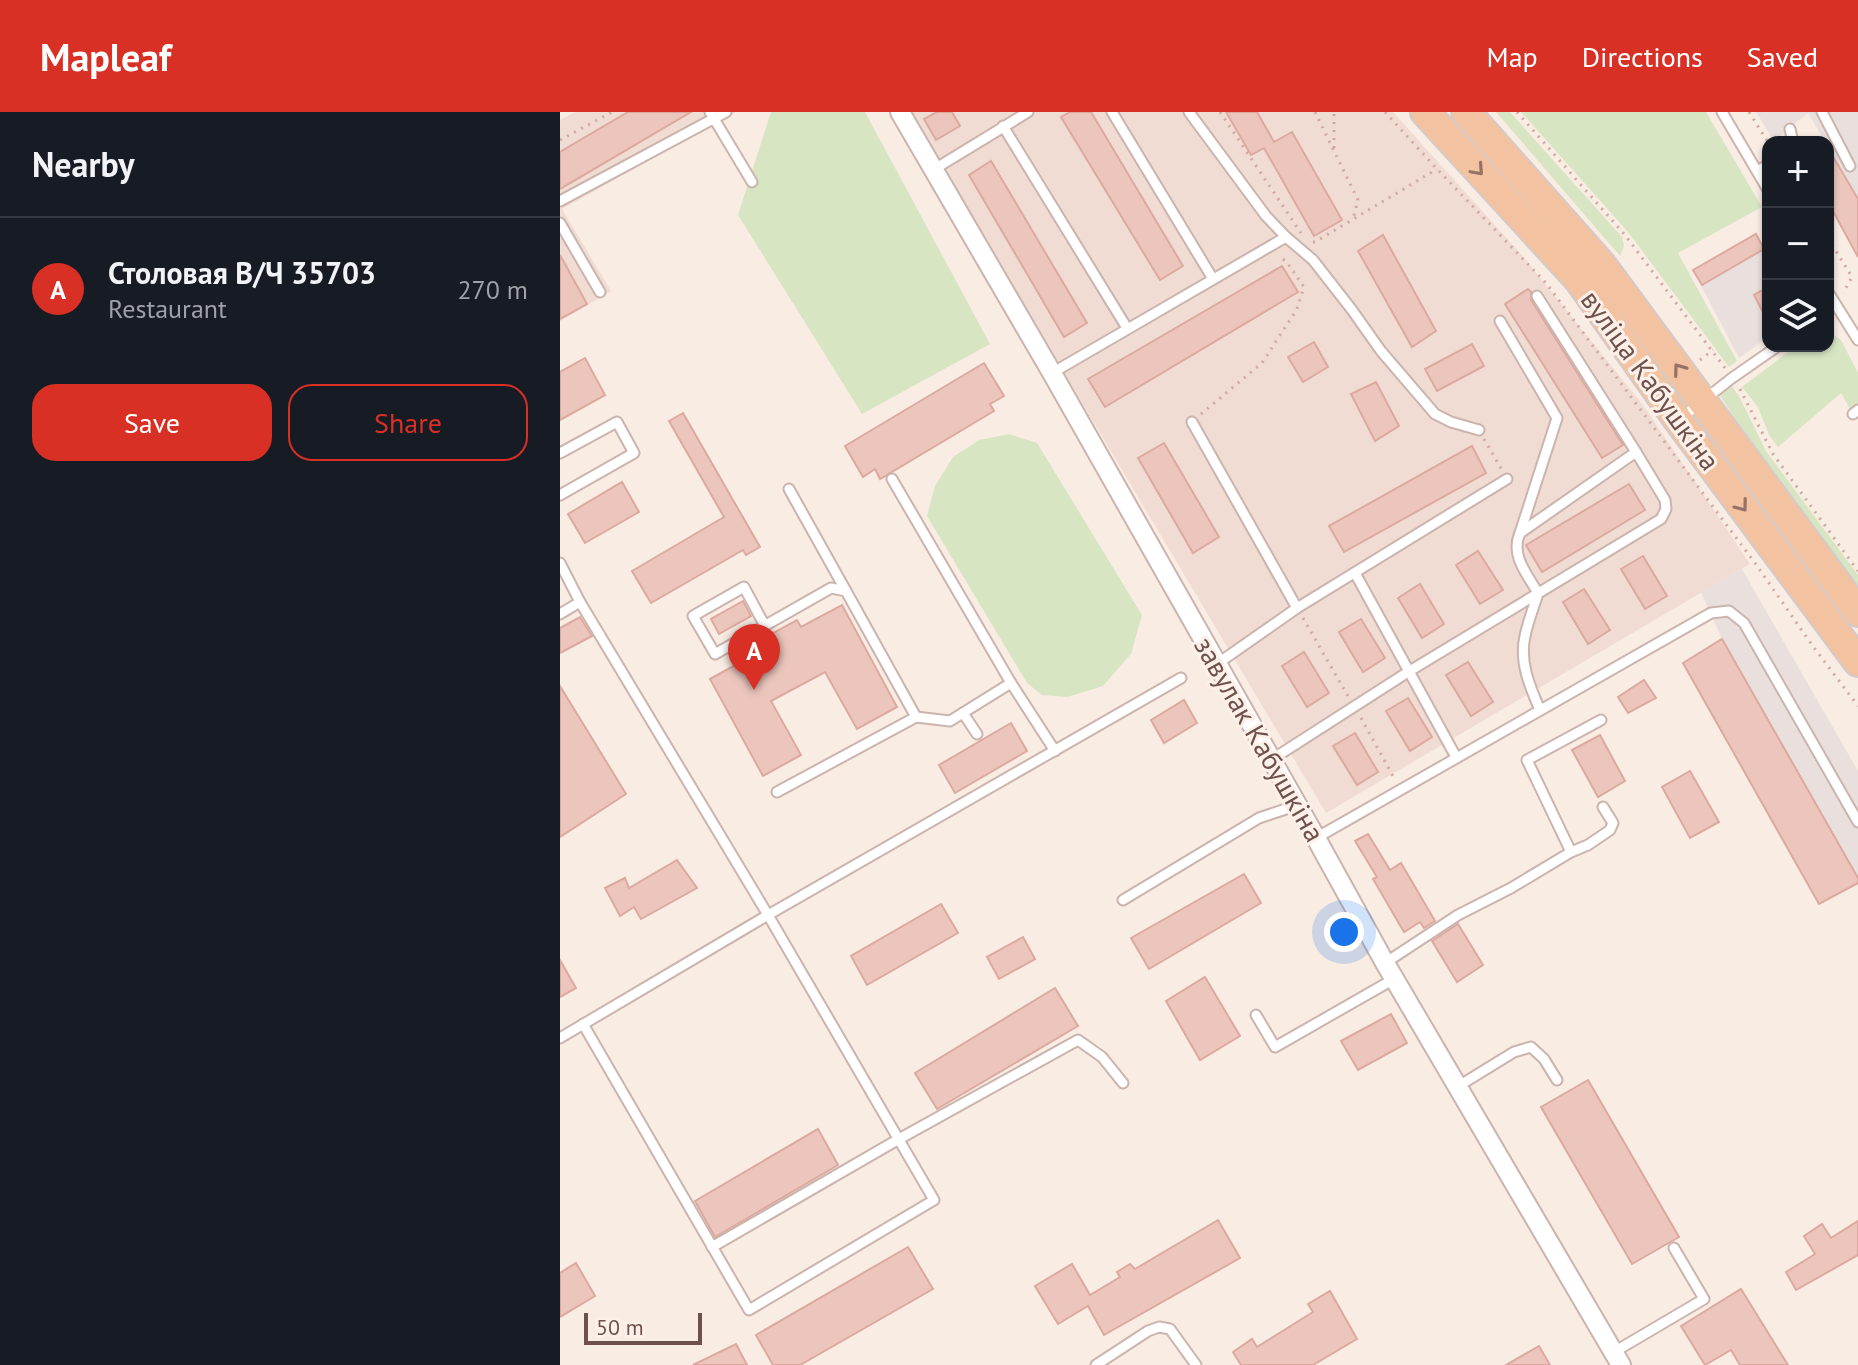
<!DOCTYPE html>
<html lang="en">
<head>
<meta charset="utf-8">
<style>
	:root { --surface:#171b24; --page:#242831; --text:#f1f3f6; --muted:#9ea1a6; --line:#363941; --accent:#d93025 }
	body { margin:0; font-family:"PT Sans",sans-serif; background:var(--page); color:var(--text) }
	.controls { position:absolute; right:24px; top:24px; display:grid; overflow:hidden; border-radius:16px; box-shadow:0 2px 6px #0004 }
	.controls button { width:72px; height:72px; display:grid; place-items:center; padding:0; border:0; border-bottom:2px solid var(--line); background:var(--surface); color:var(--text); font:40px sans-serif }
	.scale { position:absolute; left:24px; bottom:20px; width:118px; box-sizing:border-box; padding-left:8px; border:4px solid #6e504c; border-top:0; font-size:22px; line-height:28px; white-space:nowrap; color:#6e504c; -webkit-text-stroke:6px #fdf0e8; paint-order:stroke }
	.you { position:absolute; left:784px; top:820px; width:28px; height:28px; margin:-20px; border:6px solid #fff; border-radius:50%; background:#1a73e8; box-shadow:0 0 0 12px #1a73e833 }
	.badge { display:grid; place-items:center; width:52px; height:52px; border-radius:50%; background:var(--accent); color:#fff; font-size:26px; font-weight:700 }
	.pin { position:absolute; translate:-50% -66px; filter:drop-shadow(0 2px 4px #0008) }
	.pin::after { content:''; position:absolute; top:42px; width:28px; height:24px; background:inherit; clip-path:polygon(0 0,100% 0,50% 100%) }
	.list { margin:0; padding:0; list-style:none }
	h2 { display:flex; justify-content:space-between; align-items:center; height:104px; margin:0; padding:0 32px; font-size:34px }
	h2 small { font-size:26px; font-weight:400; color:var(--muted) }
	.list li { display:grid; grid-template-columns:52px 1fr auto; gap:24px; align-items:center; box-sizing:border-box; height:144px; padding:0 32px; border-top:2px solid var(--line) }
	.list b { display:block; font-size:30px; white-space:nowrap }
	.list p { margin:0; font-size:26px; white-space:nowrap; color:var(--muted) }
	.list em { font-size:26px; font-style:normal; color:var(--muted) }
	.actions { display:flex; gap:16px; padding:24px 32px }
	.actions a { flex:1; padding:18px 0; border:2px solid var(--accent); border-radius:24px; text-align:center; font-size:28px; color:var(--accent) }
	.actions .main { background:var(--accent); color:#fff }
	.icon { flex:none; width:44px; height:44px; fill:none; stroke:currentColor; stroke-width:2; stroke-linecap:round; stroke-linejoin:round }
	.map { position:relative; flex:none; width:1298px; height:1253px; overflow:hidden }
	header { display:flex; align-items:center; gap:48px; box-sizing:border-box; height:112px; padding:0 40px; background:var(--accent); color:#fff }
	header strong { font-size:38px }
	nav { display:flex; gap:44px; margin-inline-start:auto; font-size:28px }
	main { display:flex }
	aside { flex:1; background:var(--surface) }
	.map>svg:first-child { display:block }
</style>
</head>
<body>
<header>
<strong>Mapleaf</strong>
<nav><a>Map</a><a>Directions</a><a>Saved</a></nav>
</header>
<main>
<aside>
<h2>Nearby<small></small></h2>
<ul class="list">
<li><span class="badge">A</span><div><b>Столовая В/Ч 35703</b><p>Restaurant</p></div><em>270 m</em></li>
</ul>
<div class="actions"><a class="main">Save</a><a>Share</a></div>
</aside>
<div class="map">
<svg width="1298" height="1253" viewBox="0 0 1298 1253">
	<rect width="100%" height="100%" fill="#f9ece3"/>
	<g fill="#f0dcd2">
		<path d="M15,0h161l-174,97 49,82 -51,30v-201z"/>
		<path d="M349,0h484l127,141 123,152 107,159 -424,249z"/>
	</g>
	<g fill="#e9e0dd">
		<path d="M1196,0h102v87l-30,-51v-6h-3l-17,-29 -34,28z"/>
		<path d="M1196,122l12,23v80l-29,21 -46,-88z"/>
		<path d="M1182,457l116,202v107l-136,-239 -21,-47z"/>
	</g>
	<g fill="#d8e5c3">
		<path d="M211,0h94l125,232 -128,70 -124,-199z"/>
		<path d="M936,0h14l112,125 2,9 -4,10z"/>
		<path d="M961,0h185l56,95 -84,46 59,108 -8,6 -101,-135z"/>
		<path d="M1268,219l13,9 17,33v30l-8,6 -9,-16 -63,54 -9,-12 -11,-28 -16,-20 54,-41h32z"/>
		<path d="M1172,274l8,12 26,53 92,124v16l-99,-134 -39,-62z"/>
		<path d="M449,322l28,9 105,172 -11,39 -28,32 -36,11 -25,-2 -15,-12 -100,-167 8,-30 18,-29 26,-17z"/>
	</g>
	<g fill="#ecc6bd" stroke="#dda99f" stroke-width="2">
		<path d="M68,0h63l-131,77v-37z"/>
		<path d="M377,0h15l8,14 -24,14 -12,-21z"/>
		<path d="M510,0h21l92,154 -23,14 -99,-163z"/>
		<path d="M666,0h31l17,30 18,-10 50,88 -28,16 -50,-88 -13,7z"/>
		<path d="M1268,36l30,51v58l-30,-55z"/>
		<path d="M431,49l96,162 -23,14 -95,-162z"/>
		<path d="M1196,122l8,15 -62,36 -9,-15z"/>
		<path d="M823,123l53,96 -24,16 -54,-96z"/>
		<path d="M0,143l27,49 -27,15z"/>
		<path d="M722,154l16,26 -193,115 -17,-28z"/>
		<path d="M1208,175v35l-14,-27z"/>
		<path d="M968,177l3,3v8l92,145 -21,13 -97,-154z"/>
		<path d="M754,230l14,25 -25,15 -15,-25z"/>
		<path d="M912,232l12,22 -47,25 -12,-22z"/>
		<path d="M25,246l20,37 -45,25v-48z"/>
		<path d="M424,251l20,33 -14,8 4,7 -114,68 -5,-10 -12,8 -18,-31z"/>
		<path d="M816,270l23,44 -24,15 -24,-47z"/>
		<path d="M123,301l77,134 -14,8 -3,-5 -92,53 -19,-32 92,-54 -55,-96z"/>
		<path d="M604,331l55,94 -26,16 -55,-95z"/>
		<path d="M912,334l14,27 -142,79 -15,-26z"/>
		<path d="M62,370l17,30 -54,31 -17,-29z"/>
		<path d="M1069,372l16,26 -103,62 -16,-27z"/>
		<path d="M918,439l25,39 -23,14 -24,-39z"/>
		<path d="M1083,444l24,40 -22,13 -24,-40z"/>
		<path d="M860,472l24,40 -22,14 -24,-40z"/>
		<path d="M1024,477l26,41 -22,14 -25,-42z"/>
		<path d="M183,489l8,15 -32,18 -8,-15z"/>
		<path d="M282,493l55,102 -40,22 -32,-57 -54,29 30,54 -38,21 -53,-97 40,-22 -4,-9 51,-28 4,7z"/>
		<path d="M20,505l12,19 -32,17v-25z"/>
		<path d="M801,507l24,39 -22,14 -24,-40z"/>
		<path d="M1162,527l136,239v5l-39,21 -136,-241z"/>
		<path d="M744,540l25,41 -22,14 -25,-41z"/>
		<path d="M908,550l25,40 -22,14 -25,-41z"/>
		<path d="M1084,568l12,18 -28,15 -10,-16z"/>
		<path d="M0,574l66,108 -66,43z"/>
		<path d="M848,586l24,39 -22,14 -24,-40z"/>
		<path d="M624,588l13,23 -33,20 -13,-23z"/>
		<path d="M451,611l16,28 -72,42 -16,-28z"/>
		<path d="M795,621l23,39 -21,13 -24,-39z"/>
		<path d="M1040,623l25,46 -27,16 -26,-47z"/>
		<path d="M1130,659l29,51 -29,16 -28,-51z"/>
		<path d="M808,722l22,36 11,-7 34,58 -11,7 -4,-6 -16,10 -31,-53 4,-2 -22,-36z"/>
		<path d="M117,748l20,28 -56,31 -7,-12 -14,9 -15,-28 20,-10 4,10z"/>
		<path d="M684,762l17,29 -112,66 -18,-31z"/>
		<path d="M381,792l17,29 -91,52 -16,-29z"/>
		<path d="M898,812l25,41 -26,17 -25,-41z"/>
		<path d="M463,825l12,22 -36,20 -12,-22z"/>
		<path d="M0,848l16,28 -16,9z"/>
		<path d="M645,865l35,59 -40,24 -34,-59z"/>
		<path d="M495,876l23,38 -141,83 -22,-36z"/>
		<path d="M831,902l16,29 -49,27 -17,-29z"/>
		<path d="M1028,968l91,157 -47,27 -91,-157z"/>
		<path d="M258,1017l20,36 -123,72 -20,-36z"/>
		<path d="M658,1108l22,38 -136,77 -16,-29 -30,18 -23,-38 37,-22 18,31 30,-18 -3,-5 13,-8 5,5z"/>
		<path d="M1298,1109v34l-62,35 -10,-18 29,-18 -11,-18 18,-12 9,14z"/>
		<path d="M348,1135l25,42 -133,76h-27l-17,-30z"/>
		<path d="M16,1151l19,33 -35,21v-44z"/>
		<path d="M1181,1177l47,76h-48l-9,-15 -26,15 -24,-39z"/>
		<path d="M770,1179l27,48 -44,26h-72l-8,-13 19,-13 5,8 56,-35 -5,-8z"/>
		<path d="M176,1232l11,21h-54z"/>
		<path d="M979,1234l11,19h-44z"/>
	</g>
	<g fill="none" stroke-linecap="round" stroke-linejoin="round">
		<defs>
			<g id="service">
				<path d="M150,0l42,70"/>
				<path d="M552,0l101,167"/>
				<path d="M1162,0l46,78"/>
				<path d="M1262,0l28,54"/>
				<path d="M443,14l124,202"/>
				<path d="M1230,17l3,13"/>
				<path d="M373,58l95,-58"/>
				<path d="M1197,59l11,-6"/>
				<path d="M0,89l166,-89"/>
				<path d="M0,111l40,69"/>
				<path d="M726,125l27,23 39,50 29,41 54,63 16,8 28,8"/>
				<path d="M1268,180l30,48"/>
				<path d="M977,184l99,156 -116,81c-10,22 7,41 18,60 -4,14 -10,28 -13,43 -6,26 5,51 15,74"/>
				<path d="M940,209l57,97 -37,115"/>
				<path d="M492,261l234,-136 -20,-21 -77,-104"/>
				<path d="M1293,302l5,-4"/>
				<path d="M1121,306l51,-40 46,-32"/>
				<path d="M632,310l105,186"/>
				<path d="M0,341l57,-31 17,31 -74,42"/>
				<path d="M332,367l119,204 44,68"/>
				<path d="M229,377l57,102"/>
				<path d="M0,451l20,39 -20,12"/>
				<path d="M795,461l101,184"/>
				<path d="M20,490l188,313 166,285 -185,110 -166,-286"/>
				<path d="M205,514l-21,-39 -51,29 22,38 116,-66 15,3 70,126"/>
				<path d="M657,552l80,-56 210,-129"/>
				<path d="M403,601l14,21"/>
				<path d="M711,648l137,-88 253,-153 5,-10 -1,-9 -29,-48"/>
				<path d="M217,680l139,-75 34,4 61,-38"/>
				<path d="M756,726l395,-225 18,-2 15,12 114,199"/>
				<path d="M1011,740l-44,-92 74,-40"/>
				<path d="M563,788l136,-82 39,-13"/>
				<path d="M825,851l73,-48 53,-27 60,-36 17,-7 22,-15 3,-7 -10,-16"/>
				<path d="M696,903l19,32 119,-68"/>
				<path d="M0,926l208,-123 413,-237"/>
				<path d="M897,975l57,-35 17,-5 13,12 13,21"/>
				<path d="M152,1135l187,-108 179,-99 24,17 21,26"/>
				<path d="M1054,1240l90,-53 -30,-51"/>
				<path d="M536,1253l52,-34 11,-4 11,2 26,36"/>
			</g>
			<path id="minor" d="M340,0l152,261 264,465 69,125 236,402"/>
			<g id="primary">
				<path d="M865,0l154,168 99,140 180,242"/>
				<path d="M906,0l135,152 257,348"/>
			</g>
		</defs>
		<use href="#service" stroke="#cbb4ad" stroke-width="13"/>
		<use href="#minor" stroke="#cbb4ad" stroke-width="22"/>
		<use href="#primary" stroke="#d4cac9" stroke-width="32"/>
		<g stroke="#d0a9a1" stroke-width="3" stroke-dasharray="2 6" stroke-linecap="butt">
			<path d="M660,0l81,121"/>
			<path d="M755,0l43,88 -5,19"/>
			<path d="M825,0l52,57 109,114 209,280 57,82 46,61"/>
			<path d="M957,0l108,123 100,133"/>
			<path d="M1189,0l19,30"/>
			<path d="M0,28l52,-28"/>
			<path d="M774,36v-36"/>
			<path d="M1268,126l24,39 -9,16"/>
			<path d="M753,130h2l122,-73"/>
			<path d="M1140,248l13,-10"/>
			<path d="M1180,277l33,65 85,117"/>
			<path d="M641,302l61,-51 35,-54 7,-22 -18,-26 -8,-4"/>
			<path d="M924,327l18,31"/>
			<path d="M743,506l46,80"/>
			<path d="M801,606l33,60"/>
		</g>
		<use href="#service" stroke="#fff" stroke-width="9"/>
		<use href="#minor" stroke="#fff" stroke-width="18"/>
		<use href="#primary" stroke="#f2c2a1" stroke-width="28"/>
	</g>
	<defs><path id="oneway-chevron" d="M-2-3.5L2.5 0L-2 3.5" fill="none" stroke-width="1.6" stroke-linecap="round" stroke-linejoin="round" transform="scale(2)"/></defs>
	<g stroke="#967266">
		<use href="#oneway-chevron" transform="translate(918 58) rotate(48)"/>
		<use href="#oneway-chevron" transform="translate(1119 257) rotate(-126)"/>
		<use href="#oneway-chevron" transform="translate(1182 394) rotate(53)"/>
	</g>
	<g text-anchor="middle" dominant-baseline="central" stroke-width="6" stroke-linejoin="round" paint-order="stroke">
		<g font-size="28" fill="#6e504c" stroke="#fdf0e8">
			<text transform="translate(1091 268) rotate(54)">вуліца Кабушкіна</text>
			<text transform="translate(700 627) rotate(60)">завулак Кабушкіна</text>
		</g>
	</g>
</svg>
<div class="controls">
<button>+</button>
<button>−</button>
<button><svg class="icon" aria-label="layers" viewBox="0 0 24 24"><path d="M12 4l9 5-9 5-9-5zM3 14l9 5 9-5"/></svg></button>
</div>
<div class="scale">50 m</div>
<div class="you"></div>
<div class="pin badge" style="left:194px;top:578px">A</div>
</div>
</main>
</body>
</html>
